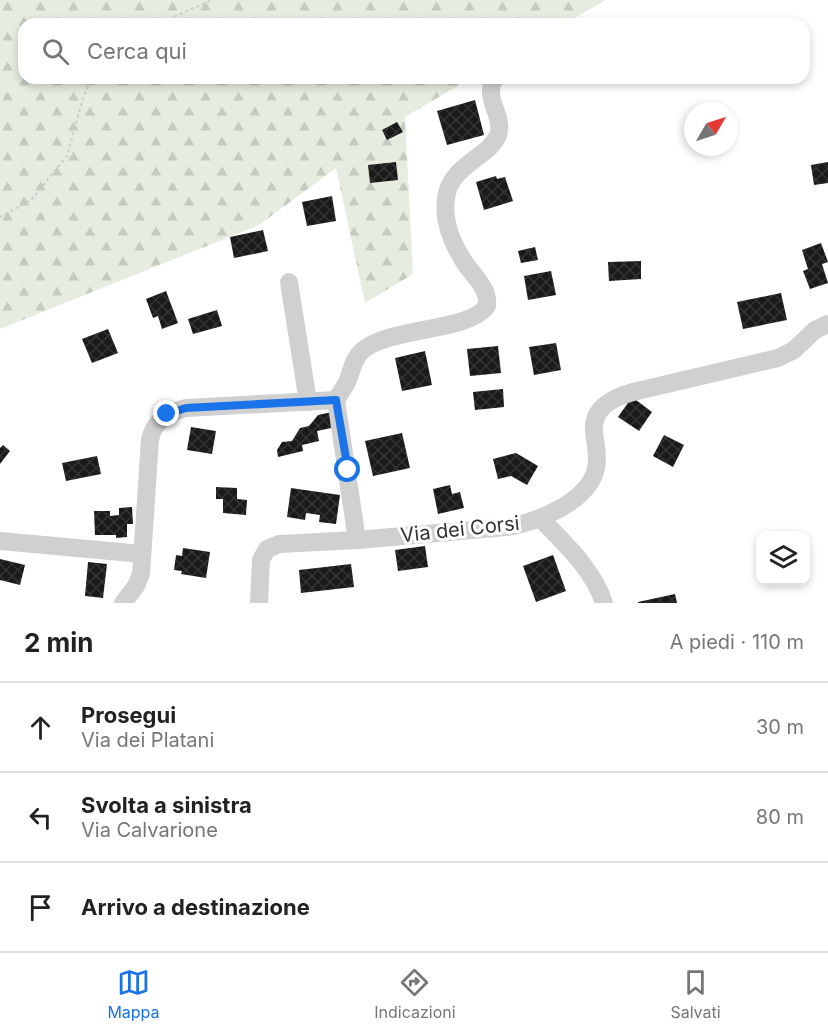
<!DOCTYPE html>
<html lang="it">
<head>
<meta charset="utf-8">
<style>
	:root { --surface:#fff; --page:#f6f6f6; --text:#222; --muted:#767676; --line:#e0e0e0; --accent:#1a73e8 }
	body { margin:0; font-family:Inter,sans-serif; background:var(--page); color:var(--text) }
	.controls { position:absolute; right:18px; bottom:18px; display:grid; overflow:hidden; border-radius:12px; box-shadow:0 3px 9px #0003 }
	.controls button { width:54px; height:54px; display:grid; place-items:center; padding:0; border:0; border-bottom:2px solid var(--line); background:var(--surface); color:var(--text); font:30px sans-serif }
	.compass { position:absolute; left:684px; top:102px; width:54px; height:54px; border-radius:50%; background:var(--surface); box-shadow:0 3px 9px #0003; rotate:51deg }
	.stop { position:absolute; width:18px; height:18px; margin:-14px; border:4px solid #1a73e8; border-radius:50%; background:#fff }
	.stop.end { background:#1a73e8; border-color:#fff; box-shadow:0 2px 6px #0008 }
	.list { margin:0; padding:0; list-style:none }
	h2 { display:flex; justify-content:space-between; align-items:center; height:78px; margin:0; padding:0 24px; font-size:26px }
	h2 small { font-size:20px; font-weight:400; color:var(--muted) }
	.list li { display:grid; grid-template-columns:39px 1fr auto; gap:18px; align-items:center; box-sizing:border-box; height:90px; padding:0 24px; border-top:2px solid var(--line) }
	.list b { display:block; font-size:22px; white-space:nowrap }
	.list p { margin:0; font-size:20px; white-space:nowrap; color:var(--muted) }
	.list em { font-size:20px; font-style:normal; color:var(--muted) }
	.icon { flex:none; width:33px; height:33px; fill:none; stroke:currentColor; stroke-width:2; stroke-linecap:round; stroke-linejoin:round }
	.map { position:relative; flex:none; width:828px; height:603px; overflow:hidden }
	.search { position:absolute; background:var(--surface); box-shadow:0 3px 9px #0003; left:18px; right:18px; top:18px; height:66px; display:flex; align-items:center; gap:15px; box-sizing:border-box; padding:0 21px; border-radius:18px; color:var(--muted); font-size:22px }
	.sheet { height:348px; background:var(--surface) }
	nav { display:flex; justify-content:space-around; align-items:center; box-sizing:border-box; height:84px; border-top:2px solid var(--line); background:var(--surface); font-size:16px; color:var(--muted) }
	nav a { display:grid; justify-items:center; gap:3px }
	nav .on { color:var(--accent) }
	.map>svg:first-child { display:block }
</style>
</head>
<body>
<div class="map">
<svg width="828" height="603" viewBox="0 0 828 603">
	<defs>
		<pattern id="forest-firs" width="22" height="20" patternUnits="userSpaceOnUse" patternTransform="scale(1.5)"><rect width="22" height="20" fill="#e6ecdf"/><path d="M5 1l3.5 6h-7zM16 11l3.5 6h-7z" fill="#c6cbc0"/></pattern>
		<pattern id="building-cross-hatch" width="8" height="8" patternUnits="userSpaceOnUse" patternTransform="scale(1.5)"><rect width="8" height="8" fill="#1a1a1a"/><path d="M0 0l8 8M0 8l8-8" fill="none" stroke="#333"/></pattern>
	</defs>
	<rect width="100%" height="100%" fill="#fff"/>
	<path fill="url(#forest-firs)" d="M0,0h606l-42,24h-540v54h447l-66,39 8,157 -48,29 -29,-135 -77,57 -259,104z"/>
	<g fill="url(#building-cross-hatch)">
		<path d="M475,100l9,35 -37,10 -10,-34z"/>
		<path d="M397,122l6,10 -16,8 -5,-10z"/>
		<path d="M396,162l2,18 -28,3 -2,-18z"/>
		<path d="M828,162v21l-14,2 -3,-20z"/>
		<path d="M496,176l1,3 8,-2 8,24 -29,9 -8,-28z"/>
		<path d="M332,196l4,25 -29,5 -5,-24z"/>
		<path d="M263,230l5,21 -34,7 -4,-21z"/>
		<path d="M821,243l7,19 -6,2 6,19 -18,6 -7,-18 5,-2 -6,-19z"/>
		<path d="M535,247l3,13 -17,3 -3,-12z"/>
		<path d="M641,261v18l-32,2 -1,-19z"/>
		<path d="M551,271l5,24 -28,5 -4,-24z"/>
		<path d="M166,291l12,32 -16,6 -4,-13 -5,2 -7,-19z"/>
		<path d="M781,293l6,27 -44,9 -6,-27z"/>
		<path d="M217,310l5,16 -29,8 -5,-15z"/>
		<path d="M108,329l10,24 -26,10 -10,-24z"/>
		<path d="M556,343l5,27 -27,5 -5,-28z"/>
		<path d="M498,346l3,27 -31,3 -3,-27z"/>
		<path d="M425,351l7,34 -30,6 -7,-33z"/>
		<path d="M503,389l1,18 -29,3 -2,-18z"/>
		<path d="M632,397l20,15 -13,19 -21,-14z"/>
		<path d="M332,412l4,15 -19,4 2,10 -17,4 1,6 -25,6 -1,-7 5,-8 10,-1 8,-13 9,-2 9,-11z"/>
		<path d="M191,427l25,4 -4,23 -25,-4z"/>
		<path d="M402,433l8,35 -37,8 -8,-35z"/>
		<path d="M664,435l20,10 -11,22 -20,-11z"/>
		<path d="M3,445l7,6 -10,13v-16z"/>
		<path d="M516,453l22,13 -11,19 -16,-9 -13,3 -5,-20z"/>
		<path d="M97,456l4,18 -35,7 -4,-18z"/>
		<path d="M450,485l2,9 8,-2 4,16 -26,6 -5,-25z"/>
		<path d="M216,487l21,1v11l10,1 -1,15 -23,-2v-14h-7z"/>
		<path d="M291,488l49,7 -4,29 -17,-2 1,-7 -14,-2 -1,7 -18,-3z"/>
		<path d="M132,507l1,17h-6v13l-11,1v-3h-21l-1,-24h16v5l9,-1v-7z"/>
		<path d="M425,546l3,21 -30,4 -3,-21z"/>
		<path d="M183,548l27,4 -4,26 -25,-4 1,-3 -8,-1 2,-15 6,1z"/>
		<path d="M553,555l13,36 -30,11 -13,-36z"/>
		<path d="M0,559l25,6 -5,20 -20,-5z"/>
		<path d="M88,562l19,2 -4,34 -18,-2z"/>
		<path d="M351,564l3,23 -53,6 -2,-23z"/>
		<path d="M675,594l2,9h-39v-1z"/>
	</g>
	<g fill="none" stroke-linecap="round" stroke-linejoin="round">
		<g stroke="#cdcdcd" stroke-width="2" stroke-dasharray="3 3" stroke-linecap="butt">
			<path d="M158,24l54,-24"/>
			<path d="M0,217l31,-17 36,-44 17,-61 8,-17"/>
		</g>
		<g stroke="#d0d0d0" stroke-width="18">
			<path d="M289,282l19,120"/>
			<path d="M540,518c24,25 53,51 64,85"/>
			<path d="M357,540l-21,-140c4,-7 9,-13 12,-20 4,-10 5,-21 14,-29 26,-24 107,-19 125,-45 2,-16 -11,-28 -20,-40 -14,-20 -26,-47 -20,-73 7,-29 43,-37 51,-58 7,-19 -16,-37 -3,-57"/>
			<path d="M0,541l142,13"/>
			<path d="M123,603l13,-17 5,-12 9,-134c4,-20 18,-28 36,-32l150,-8"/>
			<path d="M259,603l2,-43 6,-11 12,-5 78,-4 150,-13c30,-5 82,-25 89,-59 3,-12 -1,-25 -2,-37 -2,-23 20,-34 39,-39l145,-34 16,-8 21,-20 13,-6"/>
		</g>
	</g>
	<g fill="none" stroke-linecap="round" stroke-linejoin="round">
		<path stroke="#1a73e8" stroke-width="8" d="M167,414l19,-6 150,-8 12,70"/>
	</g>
	<g text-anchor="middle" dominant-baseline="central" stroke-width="6" stroke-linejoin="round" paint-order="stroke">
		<g font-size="20" fill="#333" stroke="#fff">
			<text transform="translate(460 529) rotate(-6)">Via dei Corsi</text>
		</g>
	</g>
</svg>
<div class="controls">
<button><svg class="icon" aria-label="layers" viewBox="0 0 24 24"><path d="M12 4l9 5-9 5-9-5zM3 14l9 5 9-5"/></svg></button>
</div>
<svg class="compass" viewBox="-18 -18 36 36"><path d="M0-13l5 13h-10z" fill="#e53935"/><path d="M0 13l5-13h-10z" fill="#767676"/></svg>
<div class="stop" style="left:348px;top:470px"></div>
<div class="stop end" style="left:167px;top:414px"></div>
<div class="search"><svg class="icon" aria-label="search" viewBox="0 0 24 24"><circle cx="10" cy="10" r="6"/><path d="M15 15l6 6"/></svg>Cerca qui</div>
</div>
<section class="sheet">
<h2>2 min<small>A piedi · 110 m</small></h2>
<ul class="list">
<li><svg class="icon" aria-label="ahead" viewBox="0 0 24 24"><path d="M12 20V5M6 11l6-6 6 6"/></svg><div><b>Prosegui</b><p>Via dei Platani</p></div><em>30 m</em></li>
<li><svg class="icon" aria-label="left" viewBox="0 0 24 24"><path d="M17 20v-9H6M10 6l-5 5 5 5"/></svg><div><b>Svolta a sinistra</b><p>Via Calvarione</p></div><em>80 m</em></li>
<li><svg class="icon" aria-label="arrive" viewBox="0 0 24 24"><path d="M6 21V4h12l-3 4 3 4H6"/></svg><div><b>Arrivo a destinazione</b></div></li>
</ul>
</section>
<nav>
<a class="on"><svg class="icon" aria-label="map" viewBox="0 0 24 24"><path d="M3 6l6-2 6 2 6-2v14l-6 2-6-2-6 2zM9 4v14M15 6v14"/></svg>Mappa</a>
<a><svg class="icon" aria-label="directions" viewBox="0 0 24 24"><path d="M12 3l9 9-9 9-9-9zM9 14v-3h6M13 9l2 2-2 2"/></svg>Indicazioni</a>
<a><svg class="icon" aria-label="saved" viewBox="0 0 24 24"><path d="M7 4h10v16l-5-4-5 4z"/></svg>Salvati</a>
</nav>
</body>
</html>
